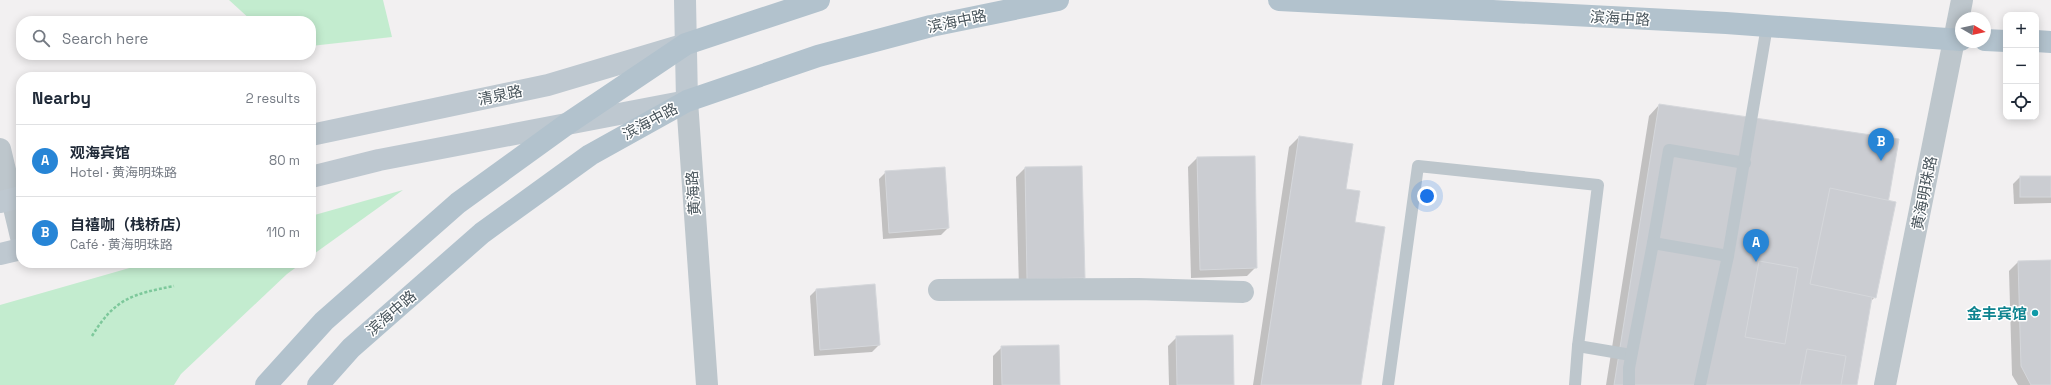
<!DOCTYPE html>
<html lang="en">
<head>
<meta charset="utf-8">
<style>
	:root { --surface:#fff; --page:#f6f6f7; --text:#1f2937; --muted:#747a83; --line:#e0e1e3; --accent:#2785d6 }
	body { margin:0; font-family:"Space Grotesk","Noto Sans SC",sans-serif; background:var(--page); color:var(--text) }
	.controls { position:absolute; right:12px; top:12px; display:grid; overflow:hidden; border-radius:8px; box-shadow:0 2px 10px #0003 }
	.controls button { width:36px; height:36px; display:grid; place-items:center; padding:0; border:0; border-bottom:1px solid var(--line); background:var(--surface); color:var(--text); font:20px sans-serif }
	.compass { position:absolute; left:1955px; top:12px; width:36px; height:36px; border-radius:50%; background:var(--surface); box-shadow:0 2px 10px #0003; rotate:99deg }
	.you { position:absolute; left:1427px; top:196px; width:14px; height:14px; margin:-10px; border:3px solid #fff; border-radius:50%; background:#1a73e8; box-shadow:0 0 0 6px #1a73e833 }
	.badge { display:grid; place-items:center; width:26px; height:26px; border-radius:50%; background:var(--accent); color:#fff; font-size:13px; font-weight:700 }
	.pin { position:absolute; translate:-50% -33px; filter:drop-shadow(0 1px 2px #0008) }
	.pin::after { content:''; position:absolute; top:21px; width:14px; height:12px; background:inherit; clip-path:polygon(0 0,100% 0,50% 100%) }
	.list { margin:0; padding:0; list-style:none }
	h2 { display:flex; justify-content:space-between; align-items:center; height:52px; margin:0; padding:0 16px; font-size:17px }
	h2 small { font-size:13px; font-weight:400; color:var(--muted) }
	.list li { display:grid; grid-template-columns:26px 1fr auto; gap:12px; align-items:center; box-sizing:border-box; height:72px; padding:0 16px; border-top:1px solid var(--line) }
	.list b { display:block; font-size:15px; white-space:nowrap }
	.list p { margin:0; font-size:13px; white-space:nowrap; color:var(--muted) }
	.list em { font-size:13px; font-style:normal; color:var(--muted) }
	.icon { flex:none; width:22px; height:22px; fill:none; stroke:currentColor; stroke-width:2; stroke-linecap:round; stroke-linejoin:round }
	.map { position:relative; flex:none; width:2051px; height:385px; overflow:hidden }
	.search { position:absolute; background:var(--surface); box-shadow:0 2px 10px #0003; left:16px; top:16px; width:300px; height:44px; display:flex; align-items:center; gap:10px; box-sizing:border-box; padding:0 14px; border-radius:16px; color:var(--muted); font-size:15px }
	.panel { position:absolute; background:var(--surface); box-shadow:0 2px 10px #0003; left:16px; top:72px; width:300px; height:196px; border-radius:16px }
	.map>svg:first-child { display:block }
</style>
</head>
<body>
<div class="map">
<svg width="2051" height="385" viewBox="0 0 2051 385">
	<rect width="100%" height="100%" fill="#f2f0f1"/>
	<g fill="#c3eccf">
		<path d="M229,0h154l9,37 -81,9v-25h-59z"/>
		<path d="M403,190l-92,66v-40z"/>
		<path d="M147,263h155l-15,11 -106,100 -7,11h-174v-80z"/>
	</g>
	<g fill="#0003">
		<path d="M1659,105l229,96 -13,96 -5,5 -14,83h-250l43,-269z"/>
		<path d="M1299,137l46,53 9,33 6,162h-107l36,-238z"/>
		<path d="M1197,158l59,109 -9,9 -56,2 -3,-111z"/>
		<path d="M1025,168l59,110 -9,9 -56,1 -3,-111z"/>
		<path d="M886,172l62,56 -7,7 -58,4 -4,-60z"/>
		<path d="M2020,177h31v26l-37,1 -1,-20z"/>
		<path d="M2051,261v124h-33l-6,-10 -3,-104 9,-9z"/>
		<path d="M816,290l63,55 -7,7 -58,4 -4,-60z"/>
		<path d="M1177,337l56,48h-64l-1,-39z"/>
		<path d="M1002,347l57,38h-66v-29z"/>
	</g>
	<g fill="#cbcdd2" stroke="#d5d7db">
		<path d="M1659,104l240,35 -42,246h-243z"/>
		<path d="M1299,136l54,8 -7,45 14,2 -5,31 30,5 -24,158h-100z"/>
		<path d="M1255,156l2,112 -57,2 -3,-113z"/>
		<path d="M1082,166l3,112 -58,1 -2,-112z"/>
		<path d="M945,167l4,61 -60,5 -4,-62z"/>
		<rect x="2020" y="176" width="31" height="21"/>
		<path d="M1830,188l66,14 -20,96 -66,-14z"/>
		<path d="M2051,260v125h-20l-10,-19 -3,-105z"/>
		<path d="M1759,261l39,7 -13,76 -40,-7z"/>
		<path d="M875,284l5,61 -60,5 -4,-61z"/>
		<path d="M1233,335l1,50h-57l-1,-49z"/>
		<path d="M1059,345l1,40h-58l-1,-39z"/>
		<path d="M1807,349l39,7 -5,29h-41z"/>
	</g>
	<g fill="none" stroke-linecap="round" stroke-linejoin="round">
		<path stroke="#7dc89b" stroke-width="2.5" stroke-dasharray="3 2" stroke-linecap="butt" d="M92,336c23,-38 41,-42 82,-50"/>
		<g stroke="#bdc6cc" stroke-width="12">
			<path d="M1653,243l16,-93 76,13"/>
			<path d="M1388,385l30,-219 180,19 -20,161 53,9"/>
			<path d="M1575,385l3,-39"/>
			<path d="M1629,385v-17l24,-125 75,13"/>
			<path d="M1700,385l28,-129 39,-230"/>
		</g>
		<g stroke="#bdc6cc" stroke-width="22">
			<path d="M687,101l20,284"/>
			<path d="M0,149l21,88"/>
			<path d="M939,290l199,-1 105,3"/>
			<path d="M1885,385l77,-385"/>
		</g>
		<g stroke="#bec8d0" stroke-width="22">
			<path d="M311,135l237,-50 131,-39"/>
			<path d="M311,177l68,-17 308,-59 -2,-101"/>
			<path d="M0,202l21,-5"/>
			<path d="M0,254l21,-5"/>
		</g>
		<g stroke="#b2c2cd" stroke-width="22">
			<path d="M1279,0l447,23 235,17"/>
			<path d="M1985,40l21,1"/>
			<path d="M2036,41l15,1"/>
			<path d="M266,385l58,-64 134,-118 109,-79 119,-80 133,-44"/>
			<path d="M318,385l33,-37 131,-115 108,-78 97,-54 131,-45 113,-30 127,-26"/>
		</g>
	</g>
	<circle fill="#0f9aa8" stroke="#fff" stroke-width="1.5" cx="2035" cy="313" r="4"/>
	<g text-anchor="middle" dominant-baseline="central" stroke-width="3" stroke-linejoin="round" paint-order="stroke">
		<g font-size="15" fill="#49555c" stroke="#fff">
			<text transform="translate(1620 18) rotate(3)">滨海中路</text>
			<text transform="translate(957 21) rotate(-12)">滨海中路</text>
			<text transform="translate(500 95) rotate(-12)">清泉路</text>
			<text transform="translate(650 121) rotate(-28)">滨海中路</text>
			<text transform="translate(693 193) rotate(-94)">黄海路</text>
			<text transform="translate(1924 193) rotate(-79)">黄海明珠路</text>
			<text transform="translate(391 313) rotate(-41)">滨海中路</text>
		</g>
		<g font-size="15" font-weight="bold" fill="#0d838f" stroke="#fff" text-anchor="end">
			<text x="2027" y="313">金丰宾馆</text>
		</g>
	</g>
</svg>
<div class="controls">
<button>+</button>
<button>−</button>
<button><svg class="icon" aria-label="locate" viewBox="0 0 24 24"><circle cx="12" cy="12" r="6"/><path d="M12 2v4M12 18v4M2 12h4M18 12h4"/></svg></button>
</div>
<svg class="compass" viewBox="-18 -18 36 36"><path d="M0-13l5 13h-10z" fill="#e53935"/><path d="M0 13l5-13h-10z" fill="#747a83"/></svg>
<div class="you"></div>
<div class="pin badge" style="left:1756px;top:262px">A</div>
<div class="pin badge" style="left:1881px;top:161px">B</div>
<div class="search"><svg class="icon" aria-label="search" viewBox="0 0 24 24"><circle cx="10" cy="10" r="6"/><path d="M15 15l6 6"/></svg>Search here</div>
<section class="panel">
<h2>Nearby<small>2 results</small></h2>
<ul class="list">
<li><span class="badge">A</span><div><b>观海宾馆</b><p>Hotel · 黄海明珠路</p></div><em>80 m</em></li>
<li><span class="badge">B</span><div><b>自禧咖（栈桥店）</b><p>Café · 黄海明珠路</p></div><em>110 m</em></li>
</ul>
</section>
</div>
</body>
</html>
